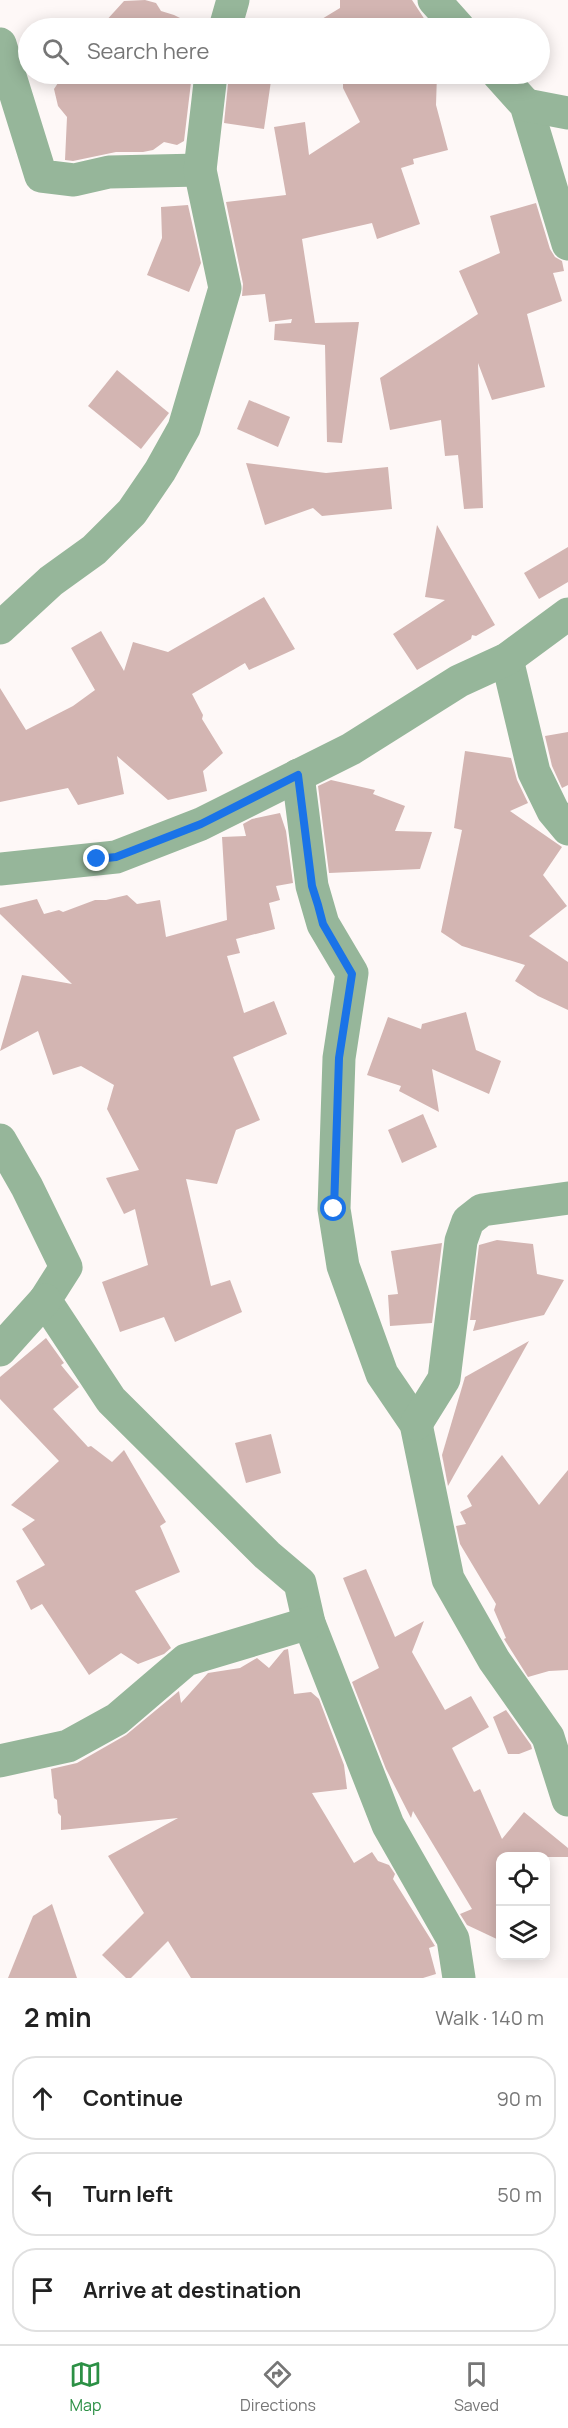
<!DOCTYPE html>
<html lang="en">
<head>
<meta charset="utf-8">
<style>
	:root { --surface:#fff; --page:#f2f2f2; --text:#222; --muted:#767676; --line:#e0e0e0; --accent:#2c9045 }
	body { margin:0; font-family:Manrope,sans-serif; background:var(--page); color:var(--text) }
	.controls { position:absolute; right:18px; bottom:18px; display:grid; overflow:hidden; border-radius:12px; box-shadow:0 3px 15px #0003 }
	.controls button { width:54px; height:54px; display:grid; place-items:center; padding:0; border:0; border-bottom:2px solid var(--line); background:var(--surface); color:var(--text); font:30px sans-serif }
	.stop { position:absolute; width:18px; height:18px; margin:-14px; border:4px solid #1a73e8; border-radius:50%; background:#fff }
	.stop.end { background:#1a73e8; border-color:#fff; box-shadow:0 2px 6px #0008 }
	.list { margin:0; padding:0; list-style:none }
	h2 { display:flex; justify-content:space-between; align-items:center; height:78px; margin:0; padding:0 24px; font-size:26px }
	h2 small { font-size:20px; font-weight:400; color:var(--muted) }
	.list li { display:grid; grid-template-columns:39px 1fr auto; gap:18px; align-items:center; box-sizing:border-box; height:84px; margin:0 12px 12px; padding:0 12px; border:2px solid var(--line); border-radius:24px }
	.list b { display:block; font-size:22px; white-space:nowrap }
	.list em { font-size:20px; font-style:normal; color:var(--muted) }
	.icon { flex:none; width:33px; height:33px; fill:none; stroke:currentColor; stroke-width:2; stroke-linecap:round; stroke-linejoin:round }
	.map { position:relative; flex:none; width:568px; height:1978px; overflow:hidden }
	.search { position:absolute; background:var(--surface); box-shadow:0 3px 15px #0003; left:18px; right:18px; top:18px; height:66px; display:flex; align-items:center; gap:15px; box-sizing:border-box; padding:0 21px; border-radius:33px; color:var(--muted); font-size:22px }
	.sheet { height:366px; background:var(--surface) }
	nav { display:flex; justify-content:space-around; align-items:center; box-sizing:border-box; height:84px; border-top:2px solid var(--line); background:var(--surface); font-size:16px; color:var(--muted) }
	nav a { display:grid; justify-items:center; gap:3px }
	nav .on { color:var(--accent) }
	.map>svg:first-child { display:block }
</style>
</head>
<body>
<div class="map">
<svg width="568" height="1978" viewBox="0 0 568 1978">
	<rect width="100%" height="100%" fill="#fef8f7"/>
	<g fill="#d3b5b2">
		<path d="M145,0l11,3 5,8 13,4 8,4 5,-1 14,10h-83l-14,-5 20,-22z"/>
		<path d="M340,0h72l15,23 -2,5h-118l33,-20z"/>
		<path d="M64,74h128l-8,67 -7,4 -13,-3 -11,8 -10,2h-27l-43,9 -8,-1 2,-43 -9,-11 -4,-17z"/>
		<path d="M229,74h43l-8,55 -40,-6z"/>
		<path d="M343,74h94l-1,31 12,45 -35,9 1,5 -13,4 19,56 -43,15 -5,-16 -70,16 13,84 44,-1 -17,121 -15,-1 -2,-97 -51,-5 1,-16 16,-1 1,-4 -23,3 -4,-28 -23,2 1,-12 -17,-82 60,-7 -12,-68 31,-5 4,33 51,-33 -17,-34z"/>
		<path d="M536,203l14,46 5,8 7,4 2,10 -11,2 9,28 -35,13 18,73 -53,13 -14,-37 5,145 -19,1 -6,-54 -13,1 -4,-36 -51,10 -10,-52 98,-64 -19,-43 41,-18 -10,-37z"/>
		<path d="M188,205l13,58 -12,29 -42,-17 15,-37 -1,-31z"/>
		<path d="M117,370l52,43 -28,36 -53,-43z"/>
		<path d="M249,400l41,17 -12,30 -41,-18z"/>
		<path d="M246,463l80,10 62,-6 4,42 -70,7 -9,-8 -48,17z"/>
		<path d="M437,525l58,100 -19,11 -4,-1 -1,4 -54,31 -24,-36 52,-34 -20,-3z"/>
		<path d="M568,547v35l-29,17 -15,-26z"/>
		<path d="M264,597l31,52 -46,21 -4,-7 -53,31 11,21 -1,4 21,34 -20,18 4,20 -39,9 -51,-44 7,38 -46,11 -10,-17 -68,14v-114l26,42 47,-24 22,-16 -24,-42 30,-17 23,40 9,-29 35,10z"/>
		<path d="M568,732v53l-6,3 -10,-22 -7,-30z"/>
		<path d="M465,751l46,7 6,22 11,23 -18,8 52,36 -19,28 24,31 -38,30 39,26v48l-30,-14 -23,-15 10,-16 -63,-19 -21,-14 21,-102 -8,-2z"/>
		<path d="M331,780l44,10 -2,4 32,12 -10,25 37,1 -12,37 -91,4 -11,-87z"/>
		<path d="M280,813l6,18 7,52 -17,3 4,14 -11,3 6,26 -39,10 4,14 -13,3 17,57 30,-12 13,33 -54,23 27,63 -24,10 -19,54 -31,-5 25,107 19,-6 12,32 -67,30 -11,-25 -44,15 -18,-50 46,-17 -13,-56 -11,5 -18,-36 33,-8 -32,-61 7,-24 -33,-19 -28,9 -15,-44 -38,20 22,-76 50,9 -72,-70v-6l37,-9 7,15 15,-4 4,2 32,-12h11l21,-5 10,9 23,-4 6,37 61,-17 -5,-83 24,-1 -3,-12 9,-5z"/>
		<path d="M466,1012l10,38 25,11 -12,33 -57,-25 7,43 -40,-21 2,-5 -34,-11 21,-58 33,12 1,-5z"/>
		<path d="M423,1114l14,33 -35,16 -14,-33z"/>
		<path d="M497,1240l36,4 4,30 27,6 -20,35 -71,16 3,-11h-6l9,-75z"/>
		<path d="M442,1243l-10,80 -42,3 -2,-31 10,-1 -7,-43z"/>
		<path d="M46,1338l18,25 -3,2 18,22 -26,22 35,38 3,-1 21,16 12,-12 42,72 -6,4 20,46 -45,19 36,57 -7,6 -26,10 -17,-11 -32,22 -47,-71 -11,6 -15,-29 29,-16 -23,-36 13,-9 -24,-15 48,-44 -59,-62v-22z"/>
		<path d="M529,1341l-81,145 -6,-31 23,-78z"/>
		<path d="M271,1434l10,39 -35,10 -11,-40z"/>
		<path d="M502,1455l37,50 29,-35v200l-19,1 -21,6 -24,-38 2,-1 -12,-28 2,-6 -36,-60 -4,-18 10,-2 -6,-12 12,-6 -5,-10z"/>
		<path d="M366,1569l29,68 29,-16 -12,31 33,58 26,-14 18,31 -37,21 22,44 6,-3 22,50 22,-27 44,36v9h-67v84l-34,-16 -7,-11 12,-5 -59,-98 -2,7 -25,-49 -34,-87 27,-14 -36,-90z"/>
		<path d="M288,1649l6,45 17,-2 8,7 25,66 3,24 -35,4 42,70 18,-11 6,9 11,4 6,9 -2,5 42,67 -6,2 7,26 -13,4h-232l-23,-37 -37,37h-5l-24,-23 42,-42 -36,-57 70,-38 -117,12v-14l-3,-3 -1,-13 -3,-2 -3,-29 26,-6 49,-28 53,-44 2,12 27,-30 32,-5 17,-10 12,10 15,-18z"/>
		<path d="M506,1710l25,35 1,4 -13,5h-11l-15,-37z"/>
		<path d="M52,1904l25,74h-69l25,-62z"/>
	</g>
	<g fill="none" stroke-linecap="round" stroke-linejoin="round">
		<g stroke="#96b69a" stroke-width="33">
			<path d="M434,0l25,28"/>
			<path d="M225,28l8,-28"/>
			<path d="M0,44l41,132 33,4 35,-8 91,-2"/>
			<path d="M498,74l28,31 42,139"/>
			<path d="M526,105l42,8"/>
			<path d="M0,628l51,-47 43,-31 38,-38 28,-41 24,-43 41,-140 -25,-118 11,-96"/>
			<path d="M507,659l27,113 19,39 15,18"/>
			<path d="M298,775l14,111 11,38 29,49 -13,85 -5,151 9,57 39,108 34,50 32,155 46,81 54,77 20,63"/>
			<path d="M0,869l116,-12 85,-33 150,-75 108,-68 48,-22 61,-45"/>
			<path d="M0,1140l27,47 39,80 -21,33 66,100 156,155 33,28 9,40 79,202 65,114 6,39"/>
			<path d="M0,1350l45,-50"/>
			<path d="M416,1424l28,-45 17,-138 7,-20 14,-11 86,-12"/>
			<path d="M0,1761l68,-15 49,-27 69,-59 123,-37"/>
		</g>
	</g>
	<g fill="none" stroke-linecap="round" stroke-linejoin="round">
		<path stroke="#1a73e8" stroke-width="8" d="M97,859l19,-2 85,-33 97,-49 14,111 6,19 5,19 29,50 -13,84 -5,151"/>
	</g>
</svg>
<div class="controls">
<button><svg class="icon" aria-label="locate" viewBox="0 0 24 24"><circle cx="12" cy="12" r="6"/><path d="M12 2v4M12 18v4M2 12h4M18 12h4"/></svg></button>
<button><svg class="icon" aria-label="layers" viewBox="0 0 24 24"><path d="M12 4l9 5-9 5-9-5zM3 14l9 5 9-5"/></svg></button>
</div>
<div class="stop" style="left:334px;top:1209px"></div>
<div class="stop end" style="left:97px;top:859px"></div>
<div class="search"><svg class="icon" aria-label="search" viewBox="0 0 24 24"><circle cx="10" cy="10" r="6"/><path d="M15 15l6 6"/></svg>Search here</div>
</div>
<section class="sheet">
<h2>2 min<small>Walk · 140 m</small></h2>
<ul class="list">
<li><svg class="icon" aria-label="ahead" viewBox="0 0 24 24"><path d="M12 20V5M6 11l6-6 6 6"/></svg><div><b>Continue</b></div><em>90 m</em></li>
<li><svg class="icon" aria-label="left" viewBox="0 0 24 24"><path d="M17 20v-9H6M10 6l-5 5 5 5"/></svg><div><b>Turn left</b></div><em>50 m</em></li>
<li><svg class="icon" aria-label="arrive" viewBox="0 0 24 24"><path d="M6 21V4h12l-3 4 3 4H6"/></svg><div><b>Arrive at destination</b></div></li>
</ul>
</section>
<nav>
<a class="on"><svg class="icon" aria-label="map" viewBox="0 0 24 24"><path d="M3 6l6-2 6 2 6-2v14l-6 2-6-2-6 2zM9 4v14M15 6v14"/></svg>Map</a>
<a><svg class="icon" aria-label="directions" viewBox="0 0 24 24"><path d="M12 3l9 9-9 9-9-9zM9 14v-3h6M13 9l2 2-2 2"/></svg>Directions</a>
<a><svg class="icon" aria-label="saved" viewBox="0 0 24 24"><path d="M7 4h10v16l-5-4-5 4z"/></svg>Saved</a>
</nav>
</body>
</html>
